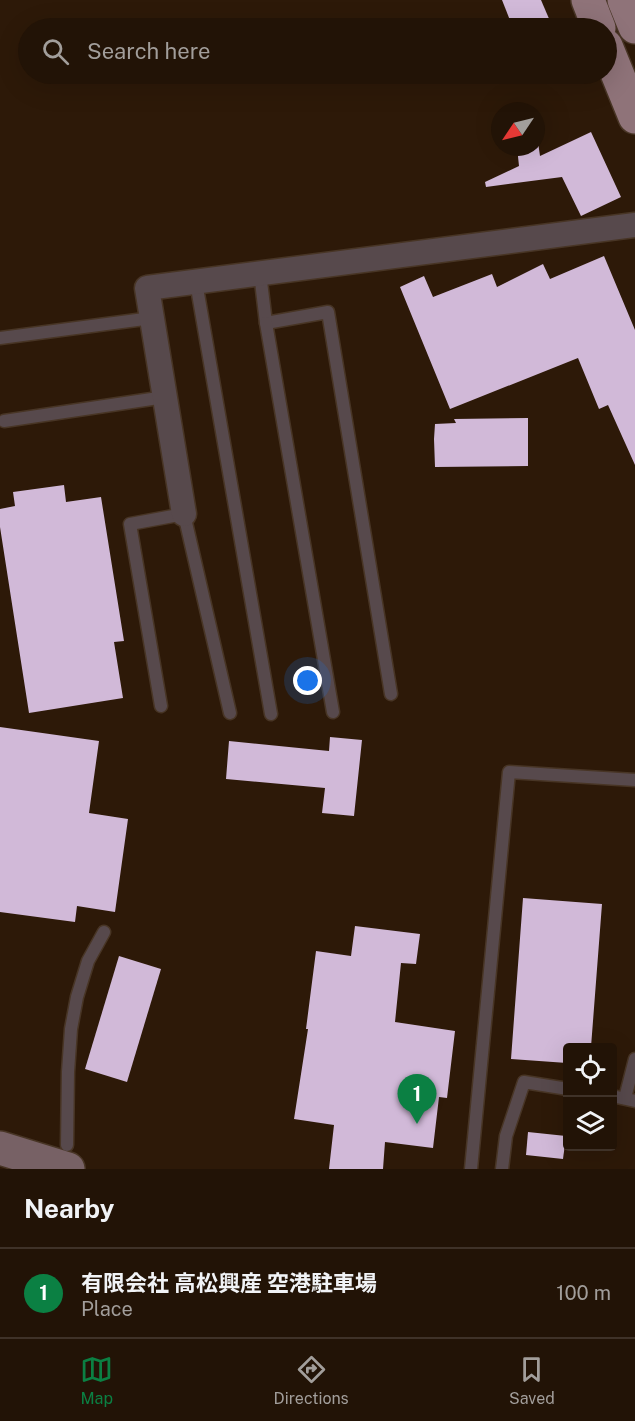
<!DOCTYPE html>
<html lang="en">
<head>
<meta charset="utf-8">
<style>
	:root { --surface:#221306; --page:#2e2014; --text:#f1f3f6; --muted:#a29e9b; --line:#3f3228; --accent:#0b8043 }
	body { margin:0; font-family:"Public Sans","Noto Sans JP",sans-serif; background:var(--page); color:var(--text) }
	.controls { position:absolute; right:18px; bottom:18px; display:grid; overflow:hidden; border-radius:6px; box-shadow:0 6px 24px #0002 }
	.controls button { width:54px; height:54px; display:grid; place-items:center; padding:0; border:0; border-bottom:2px solid var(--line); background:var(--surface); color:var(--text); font:30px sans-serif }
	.compass { position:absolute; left:491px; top:102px; width:54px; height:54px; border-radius:50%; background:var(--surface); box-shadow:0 6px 24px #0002; rotate:235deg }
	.you { position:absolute; left:308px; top:681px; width:21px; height:21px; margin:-15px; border:4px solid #fff; border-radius:50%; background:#1a73e8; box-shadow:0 0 0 9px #1a73e833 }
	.badge { display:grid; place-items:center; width:39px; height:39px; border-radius:50%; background:var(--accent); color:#fff; font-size:20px; font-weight:700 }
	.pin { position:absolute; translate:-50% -50px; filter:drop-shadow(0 2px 3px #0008) }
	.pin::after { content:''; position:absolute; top:32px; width:21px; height:18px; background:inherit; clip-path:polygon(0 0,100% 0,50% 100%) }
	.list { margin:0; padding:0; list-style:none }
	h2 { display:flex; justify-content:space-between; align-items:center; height:78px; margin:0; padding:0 24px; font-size:26px }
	h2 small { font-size:20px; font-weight:400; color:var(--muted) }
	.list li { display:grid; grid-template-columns:39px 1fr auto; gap:18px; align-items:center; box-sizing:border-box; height:90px; padding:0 24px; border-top:2px solid var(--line) }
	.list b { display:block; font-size:22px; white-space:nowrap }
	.list p { margin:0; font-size:20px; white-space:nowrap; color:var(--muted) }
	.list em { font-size:20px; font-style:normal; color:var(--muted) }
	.icon { flex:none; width:33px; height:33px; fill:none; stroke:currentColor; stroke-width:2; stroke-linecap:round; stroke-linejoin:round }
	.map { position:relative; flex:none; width:635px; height:1169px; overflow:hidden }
	.search { position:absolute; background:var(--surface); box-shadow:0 6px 24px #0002; left:18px; right:18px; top:18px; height:66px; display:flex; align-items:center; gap:15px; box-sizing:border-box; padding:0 21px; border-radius:33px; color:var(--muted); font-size:22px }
	.sheet { height:168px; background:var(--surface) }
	nav { display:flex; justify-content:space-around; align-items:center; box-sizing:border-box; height:84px; border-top:2px solid var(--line); background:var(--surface); font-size:16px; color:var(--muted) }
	nav a { display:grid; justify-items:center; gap:3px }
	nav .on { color:var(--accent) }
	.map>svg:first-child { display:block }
</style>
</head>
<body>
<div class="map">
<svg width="635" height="1169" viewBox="0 0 635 1169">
	<rect width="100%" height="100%" fill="#2d1908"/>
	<g fill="#d1b9d8">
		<path d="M502,0h39l12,28h-40z"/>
		<path d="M591,132l30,65 -40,19 -19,-39 -76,10 -1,-5 34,-16 -2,-19h19v-12h1l3,21z"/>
		<path d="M604,256l31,74v135l-27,-60 -9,4 -21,-51 -128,51 -50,-122 24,-11 9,21 59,-23 5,13 46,-23 7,15z"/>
		<path d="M528,418v48l-93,1 -1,-28 1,-15 21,-1 -2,-4z"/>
		<path d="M64,485l2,17 35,-5 23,144 -10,1 9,56 -94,15 -29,-186v-18l15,-3 -2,-14z"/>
		<path d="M0,727l99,14 -10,72 39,6 -13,93 -38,-6 -2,16 -75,-10z"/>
		<path d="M330,737l32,3 -8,76 -32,-3 3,-25 -99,-9 3,-38 100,10z"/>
		<path d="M523,898l79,6 -11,143h-24v16l-56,-4z"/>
		<path d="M355,926l65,8 -4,30 -15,-1 -6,59 60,9 -8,67 -8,-1 -6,51 -48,-6 -2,27h-54l5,-44 -40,-6 14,-90h-2l10,-78 35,5z"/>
		<path d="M119,956l42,13 -34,113 -42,-13z"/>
		<path d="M528,1132l38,4 -3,23 -37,-4z"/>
	</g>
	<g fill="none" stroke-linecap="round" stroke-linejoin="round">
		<defs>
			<g id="service">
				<path d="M260,273l6,50 62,-11 63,382"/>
				<path d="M196,282l75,432"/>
				<path d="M266,323l67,389"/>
				<path d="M0,338l152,-20"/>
				<path d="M4,421l161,-24"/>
				<path d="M161,706l-31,-182 54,-10 46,199"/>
				<path d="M612,1096l23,5"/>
				<path d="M625,1098l10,-39"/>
				<path d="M67,1145l1,-73 3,-43 6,-32 11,-36 16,-29"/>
				<path d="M471,1169l38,-397 126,8"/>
				<path d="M502,1169l4,-33 18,-54 44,7"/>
			</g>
			<path id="minor" d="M184,514l-37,-226 488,-63"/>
			<path id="secondary" d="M0,1148l68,21"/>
			<g id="primary">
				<path d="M588,0l11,28"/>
				<path d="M624,0l11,27"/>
				<path d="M606,46l29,71"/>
			</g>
		</defs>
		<use href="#service" stroke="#483525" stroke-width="15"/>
		<use href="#minor" stroke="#483525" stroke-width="27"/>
		<use href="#secondary" stroke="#483525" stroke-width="36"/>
		<use href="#primary" stroke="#483525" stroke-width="36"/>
		<use href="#service" stroke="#57494c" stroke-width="12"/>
		<use href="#minor" stroke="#57494c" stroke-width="24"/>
		<use href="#secondary" stroke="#776165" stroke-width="33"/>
		<use href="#primary" stroke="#8f7379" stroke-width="33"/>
	</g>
</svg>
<div class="controls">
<button><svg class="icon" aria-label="locate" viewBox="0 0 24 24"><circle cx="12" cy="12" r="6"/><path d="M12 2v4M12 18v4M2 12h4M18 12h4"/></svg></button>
<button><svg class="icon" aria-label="layers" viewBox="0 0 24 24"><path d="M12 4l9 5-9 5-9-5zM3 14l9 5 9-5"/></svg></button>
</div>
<svg class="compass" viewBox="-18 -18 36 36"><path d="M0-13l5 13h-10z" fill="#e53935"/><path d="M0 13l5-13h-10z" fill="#a29e9b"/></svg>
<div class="you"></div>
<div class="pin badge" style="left:417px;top:1124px">1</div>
<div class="search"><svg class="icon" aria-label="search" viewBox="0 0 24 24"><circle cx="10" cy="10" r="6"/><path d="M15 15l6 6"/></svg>Search here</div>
</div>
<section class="sheet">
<h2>Nearby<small></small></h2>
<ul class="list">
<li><span class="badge">1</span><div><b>有限会社 高松興産 空港駐車場</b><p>Place</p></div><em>100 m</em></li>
</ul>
</section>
<nav>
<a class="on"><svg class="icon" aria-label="map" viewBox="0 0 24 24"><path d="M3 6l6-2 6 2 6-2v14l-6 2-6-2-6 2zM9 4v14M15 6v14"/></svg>Map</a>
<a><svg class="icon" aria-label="directions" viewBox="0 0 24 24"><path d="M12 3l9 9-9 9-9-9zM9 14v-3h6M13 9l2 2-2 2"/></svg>Directions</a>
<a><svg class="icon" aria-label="saved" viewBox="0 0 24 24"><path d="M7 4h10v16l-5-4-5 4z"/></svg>Saved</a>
</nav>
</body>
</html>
